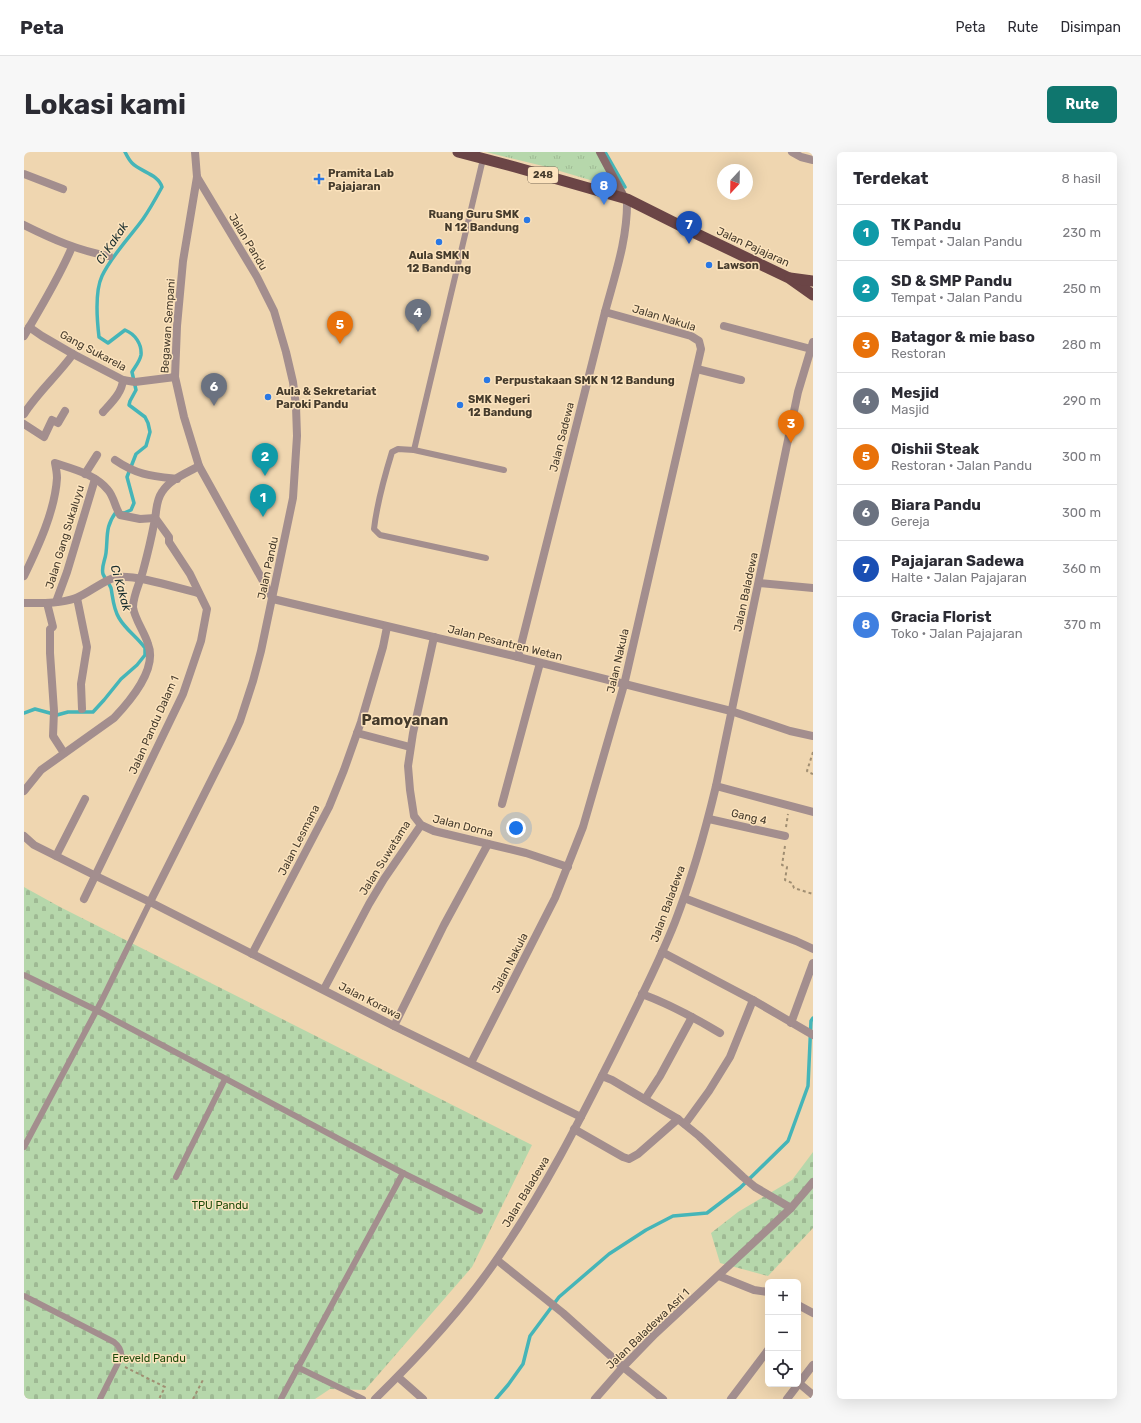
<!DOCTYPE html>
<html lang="id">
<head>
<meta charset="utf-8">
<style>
	:root { --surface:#fff; --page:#f7f7f7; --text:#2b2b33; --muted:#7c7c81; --line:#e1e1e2; --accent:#0f766e }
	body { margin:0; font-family:Rubik,sans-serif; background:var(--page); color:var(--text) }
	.controls { position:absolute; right:12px; bottom:12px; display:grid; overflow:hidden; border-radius:6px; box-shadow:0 4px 16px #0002 }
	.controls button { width:36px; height:36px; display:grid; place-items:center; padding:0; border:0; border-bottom:1px solid var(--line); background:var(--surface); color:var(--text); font:20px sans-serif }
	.compass { position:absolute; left:693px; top:12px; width:36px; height:36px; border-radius:50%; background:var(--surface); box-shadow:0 4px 16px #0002; rotate:202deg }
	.you { position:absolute; left:492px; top:676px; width:14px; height:14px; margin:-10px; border:3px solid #fff; border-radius:50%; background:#1a73e8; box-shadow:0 0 0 6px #1a73e833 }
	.badge { display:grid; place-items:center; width:26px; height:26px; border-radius:50%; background:var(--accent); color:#fff; font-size:13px; font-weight:700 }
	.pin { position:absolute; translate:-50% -33px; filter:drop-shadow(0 1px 2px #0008) }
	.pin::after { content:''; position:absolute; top:21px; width:14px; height:12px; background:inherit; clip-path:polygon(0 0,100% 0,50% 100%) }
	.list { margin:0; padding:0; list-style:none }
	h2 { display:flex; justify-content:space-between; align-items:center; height:52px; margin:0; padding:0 16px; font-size:17px }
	h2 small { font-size:13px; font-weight:400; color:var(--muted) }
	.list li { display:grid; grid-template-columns:26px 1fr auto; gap:12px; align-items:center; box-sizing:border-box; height:56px; padding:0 16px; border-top:1px solid var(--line) }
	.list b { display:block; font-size:15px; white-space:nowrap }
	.list p { margin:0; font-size:13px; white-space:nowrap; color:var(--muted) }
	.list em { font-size:13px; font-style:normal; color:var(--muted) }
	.icon { flex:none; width:22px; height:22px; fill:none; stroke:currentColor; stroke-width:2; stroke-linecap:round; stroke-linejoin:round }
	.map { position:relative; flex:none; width:789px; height:1247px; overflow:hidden; border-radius:6px }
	header { display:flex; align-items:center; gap:24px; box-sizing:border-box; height:56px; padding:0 20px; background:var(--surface); border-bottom:1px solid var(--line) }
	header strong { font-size:19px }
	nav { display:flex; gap:22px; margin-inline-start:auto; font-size:14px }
	.intro { display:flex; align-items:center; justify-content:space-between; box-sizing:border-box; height:96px; padding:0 24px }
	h1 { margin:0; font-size:28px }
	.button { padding:10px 18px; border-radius:6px; background:var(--accent); color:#fff; font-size:14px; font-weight:700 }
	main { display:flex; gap:24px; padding:0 24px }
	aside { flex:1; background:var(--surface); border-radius:6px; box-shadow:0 4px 16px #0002 }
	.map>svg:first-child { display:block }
</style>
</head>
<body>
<header>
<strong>Peta</strong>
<nav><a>Peta</a><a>Rute</a><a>Disimpan</a></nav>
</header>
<div class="intro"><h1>Lokasi kami</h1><a class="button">Rute</a></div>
<main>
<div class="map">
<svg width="789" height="1247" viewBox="0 0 789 1247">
	<defs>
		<pattern id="grass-tufts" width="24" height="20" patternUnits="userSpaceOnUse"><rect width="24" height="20" fill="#b6d7ab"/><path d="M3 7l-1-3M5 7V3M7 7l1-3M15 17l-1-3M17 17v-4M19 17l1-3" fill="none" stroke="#9eb993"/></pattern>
		<pattern id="cemetery-stones" width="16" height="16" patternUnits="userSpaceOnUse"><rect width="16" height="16" fill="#b6d7ab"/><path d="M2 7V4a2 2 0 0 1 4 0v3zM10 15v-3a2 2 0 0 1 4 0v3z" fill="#9eb993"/></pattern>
	</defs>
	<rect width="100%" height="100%" fill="#efd6b0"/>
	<path fill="url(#grass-tufts)" d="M462,0h110l21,36 -74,-22z"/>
	<g fill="url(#cemetery-stones)">
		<path d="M0,735l36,20 472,238 -60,122 -107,123 -35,-1 -15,10h-291z"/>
		<path d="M789,1000v76l-45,48 -48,-13 -9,-30 27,-21 54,-32z"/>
	</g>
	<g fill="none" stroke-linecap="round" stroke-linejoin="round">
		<g stroke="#45b5b8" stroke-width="3.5">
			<path d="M581,0l20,35"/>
			<path d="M0,561l11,-4 22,6 11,-3h25l11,-12 17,-21 16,-14 8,-10v-7c-8,-11 -19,-18 -26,-30 -6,-10 -6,-20 -8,-30 -2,-5 -6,-9 -8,-14 -2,-7 2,-13 3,-21 2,-17 -1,-26 10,-41l8,1 7,-3 3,-7 -7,-26 9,-23 10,-8 4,-14 -2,-9 -3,-6 -16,-12 1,-4 6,-11 -4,-18c3,-5 8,-11 9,-17 1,-11 -6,-21 -16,-25l-17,13 -9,-6c-2,-17 -4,-46 3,-61 10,-21 28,-39 41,-57 7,-10 13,-21 19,-32 -4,-13 -21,-15 -30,-24 -3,-3 -5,-7 -7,-11"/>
			<path d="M472,1247l12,-14 15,-21 7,-28 29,-39 50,-43 37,-24 27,-14 34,-3 33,-25 48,-47 20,-55 3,-65 2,-3"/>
		</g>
		<g stroke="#a08e72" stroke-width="2" stroke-dasharray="3 3" stroke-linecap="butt">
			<path d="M789,600l-6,19 1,1 5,2"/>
			<path d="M762,675l2,-13"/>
			<path d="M761,694l-3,19 5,2 -2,13 7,3 2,5 19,6"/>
			<path d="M101,1215l40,20 -6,12"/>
			<path d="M169,1247l11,-21"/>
		</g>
		<g stroke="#a38e8e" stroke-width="6">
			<path d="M390,298l69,-291"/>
			<path d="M462,406l-106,-23 -6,-6c3,-26 10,-51 18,-77l6,-3 16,1 90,20"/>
			<path d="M0,823l72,35 307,163 77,38"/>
			<path d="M0,995l77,-145 49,-100"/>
			<path d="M152,1025l49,-98"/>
			<path d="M0,1144l90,46c5,4 8,8 7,15l-21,42"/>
			<path d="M273,1215l66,32"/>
			<path d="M257,1247l122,-226"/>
		</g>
		<g stroke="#a38e8e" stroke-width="8">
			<path d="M768,0l9,5 12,3"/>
			<path d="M0,22l39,15"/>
			<path d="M173,25l-14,84 -6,65 -2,51 9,40 15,49 74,133"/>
			<path d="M0,73c28,14 55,26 85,31"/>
			<path d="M700,174l87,23"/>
			<path d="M5,175l13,9 31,18 50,26 12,2 40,-5"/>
			<path d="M0,184c17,-29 35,-58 48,-89"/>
			<path d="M673,217l44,11"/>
			<path d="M79,260c8,-9 19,-19 20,-32"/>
			<path d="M0,262c14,-22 34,-39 49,-60"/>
			<path d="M0,272l20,13 8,-17 6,3 7,-12"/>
			<path d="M91,308c22,15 36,16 62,19"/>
			<path d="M61,322l12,-19"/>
			<path d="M0,424c14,-29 31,-65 33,-98 0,-5 -1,-10 -2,-15 18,6 40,11 53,27 6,7 7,17 12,25l20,4 15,-1"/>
			<path d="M736,431l53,5"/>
			<path d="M53,446l10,49 -6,37 1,25"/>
			<path d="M249,447l245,58 213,54 59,20 23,5"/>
			<path d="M32,450l11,-30 28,-93"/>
			<path d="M0,451c17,0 35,1 52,-5 13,-5 29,-19 41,-21 21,-2 60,11 81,16"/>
			<path d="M23,451l6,24 -3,2v24l4,58 -1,25 11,17"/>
			<path d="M410,485l-21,96 -5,33 2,24 4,26 7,9 13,6 92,22 42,14"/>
			<path d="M494,505l87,-345c10,-37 23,-74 22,-113"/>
			<path d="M333,581l53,14"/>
			<path d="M692,634l97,26"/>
			<path d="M0,639l17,-21 73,-52c16,-17 44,-49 34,-74 -3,-11 -14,-26 -15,-37 0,-11 7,-25 10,-36 4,-15 8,-31 11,-47 3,-11 1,-22 8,-32 8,-13 25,-19 37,-26"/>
			<path d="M478,652l38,-141"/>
			<path d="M685,667l76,17"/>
			<path d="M0,684l10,9 62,31 54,26 244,124 187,91"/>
			<path d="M32,704l29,-57"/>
			<path d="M660,746l112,43 17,8"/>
			<path d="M60,747l99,-205 18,-53 6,-32 -17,-35 -21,-32v-5l-13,-18"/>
			<path d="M126,750l80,-159 10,-22 13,-40 8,-30 32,-153 4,-62 -1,-30 -3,-24 -7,-30 -12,-41 -17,-34 -60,-100 -2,-25"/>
			<path d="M638,800l91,48 60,35"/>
			<path d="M228,802l77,-147 15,-37 17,-48 22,-75 4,-20"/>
			<path d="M300,837l45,-85 15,-25 37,-54"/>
			<path d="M618,842c27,10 53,24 78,39"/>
			<path d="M767,871l22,-60"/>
			<path d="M370,874l50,-101 44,-81"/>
			<path d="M447,911l84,-165 28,-71 41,-142 77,-336 -2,-8 -8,-5 -86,-24"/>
			<path d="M578,924l10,4 66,39 21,17 44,41 12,10 36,21"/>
			<path d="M621,947l15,-23 32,-59"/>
			<path d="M661,972l24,-33 21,-34 23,-57"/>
			<path d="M550,977l49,28 6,2 9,-5 40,-35"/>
			<path d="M473,1108l66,53 60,54 40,32"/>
			<path d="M695,1124l35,14 14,2"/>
			<path d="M774,1153l15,8"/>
			<path d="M374,1225l25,22"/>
			<path d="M776,1232l13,11"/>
			<path d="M351,1247c43,-42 88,-90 122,-140 46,-66 83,-139 119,-211 20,-41 42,-83 59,-126 17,-44 30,-90 41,-136l82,-394 15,-50"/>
			<path d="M571,1247l28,-32 32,-33 136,-126 22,-26"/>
			<path d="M707,1247l37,-49"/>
			<path d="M763,1247l26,-34"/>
		</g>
		<path stroke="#886a6a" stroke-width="8" d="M576,0l23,43 4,4"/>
		<g stroke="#6b4546" stroke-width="11">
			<path d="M434,0l57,15 112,32 70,35 92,44 24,17"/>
			<path d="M766,126l23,3"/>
		</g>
	</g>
	<g fill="#2a78e4" stroke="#fce3bd" stroke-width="1.5">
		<path d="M293 21h4v4h4v4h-4v4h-4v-4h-4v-4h4z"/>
		<circle cx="503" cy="68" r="4"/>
		<circle cx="415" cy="90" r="4"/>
		<circle cx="685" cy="113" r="4"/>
		<circle cx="463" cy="228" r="4"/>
		<circle cx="244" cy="245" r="4"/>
		<circle cx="436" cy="253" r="4"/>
	</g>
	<g text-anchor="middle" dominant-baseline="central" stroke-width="3" stroke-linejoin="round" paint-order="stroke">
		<rect fill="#fce3bd" stroke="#7c6d58" stroke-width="1" x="504" y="15" width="30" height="16" rx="3"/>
		<g font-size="10" font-weight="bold" fill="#453b2c">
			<text x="519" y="23">248</text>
		</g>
		<g font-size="11" font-weight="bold" fill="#453b2c" stroke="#fce3bd" text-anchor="start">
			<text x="304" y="21">Pramita Lab<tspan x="304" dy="13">Pajajaran</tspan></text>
			<text x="495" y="62" text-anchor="end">Ruang Guru SMK<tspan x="495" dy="13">N 12 Bandung</tspan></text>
			<text x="415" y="103" text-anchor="middle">Aula SMK N<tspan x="415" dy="13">12 Bandung</tspan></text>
			<text x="693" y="113">Lawson</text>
			<text x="471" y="228">Perpustakaan SMK N 12 Bandung</text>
			<text x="252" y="239">Aula &amp; Sekretariat<tspan x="252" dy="13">Paroki Pandu</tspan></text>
			<text x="444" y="247">SMK Negeri<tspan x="444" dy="13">12 Bandung</tspan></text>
		</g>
		<g font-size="11" fill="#453b2c" stroke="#fce3bd">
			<text transform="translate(224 90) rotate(59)">Jalan Pandu</text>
			<text transform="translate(729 95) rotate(25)">Jalan Pajajaran</text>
			<text transform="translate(640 166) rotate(17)">Jalan Nakula</text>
			<text transform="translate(144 174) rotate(-86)">Begawan Sempani</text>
			<text transform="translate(69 199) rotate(28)">Gang Sukarela</text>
			<text transform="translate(538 285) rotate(-76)">Jalan Sadewa</text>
			<text transform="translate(41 385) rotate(-73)">Jalan Gang Sukaluyu</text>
			<text transform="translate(244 416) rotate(-78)">Jalan Pandu</text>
			<text transform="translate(722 440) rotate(-78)">Jalan Baladewa</text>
			<text transform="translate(481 491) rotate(14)">Jalan Pesantren Wetan</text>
			<text transform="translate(594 509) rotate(-77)">Jalan Nakula</text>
			<text transform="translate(130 573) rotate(-66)">Jalan Pandu Dalam 1</text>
			<text transform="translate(725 665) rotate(13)">Gang 4</text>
			<text transform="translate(439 674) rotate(14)">Jalan Dorna</text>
			<text transform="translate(275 688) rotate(-63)">Jalan Lesmana</text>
			<text transform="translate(361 706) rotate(-58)">Jalan Suwatama</text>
			<text transform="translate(644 752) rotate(-70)">Jalan Baladewa</text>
			<text transform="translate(486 811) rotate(-63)">Jalan Nakula</text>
			<text transform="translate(346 849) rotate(27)">Jalan Korawa</text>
			<text transform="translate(502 1040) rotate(-59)">Jalan Baladewa</text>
			<text transform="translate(624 1177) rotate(-44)">Jalan Baladewa Asri 1</text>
		</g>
		<g font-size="11" fill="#204c0b" stroke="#fce3bd">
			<text x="196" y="1053">TPU Pandu</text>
			<text x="125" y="1206">Ereveld Pandu</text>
		</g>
		<g font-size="12" font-style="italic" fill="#192d2e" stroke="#fce3bd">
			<text transform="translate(88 91) rotate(-56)">Ci Kakak</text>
			<text transform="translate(97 436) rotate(74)">Ci Kakak</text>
		</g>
		<g font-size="15" font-weight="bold" fill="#453b2c" stroke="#fce3bd">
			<text x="381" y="568">Pamoyanan</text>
		</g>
	</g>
</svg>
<div class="controls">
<button>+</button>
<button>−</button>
<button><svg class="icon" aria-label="locate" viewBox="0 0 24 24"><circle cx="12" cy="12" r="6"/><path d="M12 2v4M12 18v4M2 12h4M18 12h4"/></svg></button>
</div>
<svg class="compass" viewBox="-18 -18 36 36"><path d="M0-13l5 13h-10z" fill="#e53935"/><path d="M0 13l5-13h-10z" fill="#7c7c81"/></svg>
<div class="you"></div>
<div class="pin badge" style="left:239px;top:365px;background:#0f9aa8">1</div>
<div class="pin badge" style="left:241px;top:324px;background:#0f9aa8">2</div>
<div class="pin badge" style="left:767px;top:291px;background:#e8710a">3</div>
<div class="pin badge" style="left:394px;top:180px;background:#6b7280">4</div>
<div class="pin badge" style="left:316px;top:192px;background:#e8710a">5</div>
<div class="pin badge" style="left:190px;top:254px;background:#6b7280">6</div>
<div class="pin badge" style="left:665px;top:92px;background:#1a4fb4">7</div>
<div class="pin badge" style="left:580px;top:53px;background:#3f7fe0">8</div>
</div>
<aside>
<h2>Terdekat<small>8 hasil</small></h2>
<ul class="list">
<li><span class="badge" style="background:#0f9aa8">1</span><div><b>TK Pandu</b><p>Tempat · Jalan Pandu</p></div><em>230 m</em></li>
<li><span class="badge" style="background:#0f9aa8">2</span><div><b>SD &amp; SMP Pandu</b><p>Tempat · Jalan Pandu</p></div><em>250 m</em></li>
<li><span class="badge" style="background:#e8710a">3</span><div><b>Batagor &amp; mie baso</b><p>Restoran</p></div><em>280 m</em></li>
<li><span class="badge" style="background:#6b7280">4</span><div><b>Mesjid</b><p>Masjid</p></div><em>290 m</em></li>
<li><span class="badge" style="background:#e8710a">5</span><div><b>Oishii Steak</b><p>Restoran · Jalan Pandu</p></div><em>300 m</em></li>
<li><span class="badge" style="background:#6b7280">6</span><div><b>Biara Pandu</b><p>Gereja</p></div><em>300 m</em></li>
<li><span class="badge" style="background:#1a4fb4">7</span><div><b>Pajajaran Sadewa</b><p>Halte · Jalan Pajajaran</p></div><em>360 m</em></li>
<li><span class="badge" style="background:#3f7fe0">8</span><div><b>Gracia Florist</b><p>Toko · Jalan Pajajaran</p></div><em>370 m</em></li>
</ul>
</aside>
</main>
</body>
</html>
